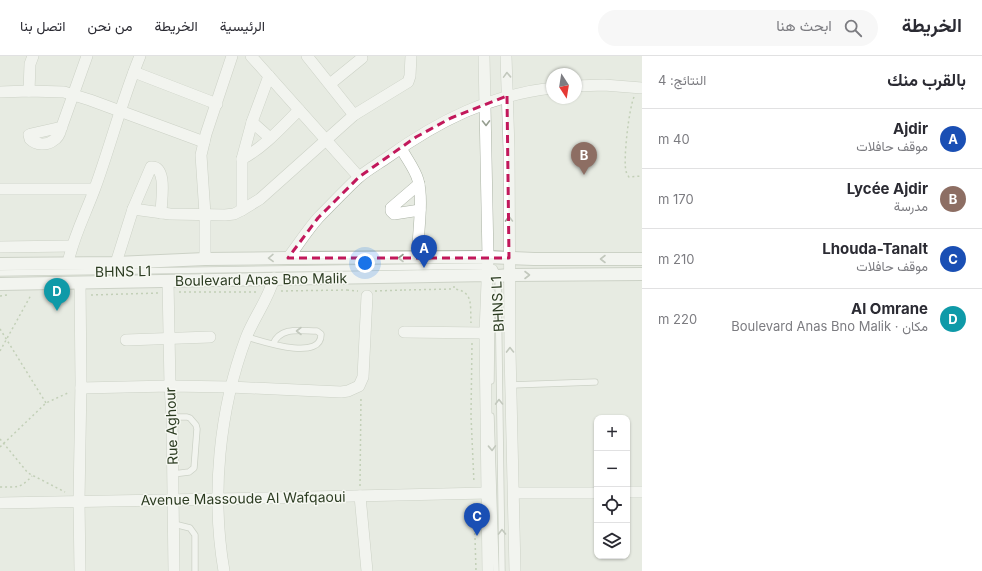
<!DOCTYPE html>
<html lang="ar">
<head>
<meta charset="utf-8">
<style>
	:root { --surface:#fff; --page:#f7f7f7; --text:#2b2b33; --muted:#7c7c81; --line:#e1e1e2; --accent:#2563eb }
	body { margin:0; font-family:Inter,Vazirmatn,sans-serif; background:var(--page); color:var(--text); direction:rtl }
	.controls { position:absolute; right:12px; bottom:12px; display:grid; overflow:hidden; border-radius:8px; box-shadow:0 1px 3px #0004 }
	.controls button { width:36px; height:36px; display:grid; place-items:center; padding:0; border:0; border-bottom:1px solid var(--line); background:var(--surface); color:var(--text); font:20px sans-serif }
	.compass { position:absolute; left:546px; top:12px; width:36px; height:36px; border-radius:50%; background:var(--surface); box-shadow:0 1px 3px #0004; rotate:168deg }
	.you { position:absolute; left:365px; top:207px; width:14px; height:14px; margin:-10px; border:3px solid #fff; border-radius:50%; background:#1a73e8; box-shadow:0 0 0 6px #1a73e833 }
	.badge { display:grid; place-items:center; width:26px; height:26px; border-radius:50%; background:var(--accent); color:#fff; font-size:13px; font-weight:700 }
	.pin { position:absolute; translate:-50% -33px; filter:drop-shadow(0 1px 2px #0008) }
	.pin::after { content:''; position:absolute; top:21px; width:14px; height:12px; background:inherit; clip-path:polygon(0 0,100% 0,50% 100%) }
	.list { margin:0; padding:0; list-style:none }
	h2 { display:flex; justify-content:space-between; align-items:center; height:52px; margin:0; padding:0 16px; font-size:17px }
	h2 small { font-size:13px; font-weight:400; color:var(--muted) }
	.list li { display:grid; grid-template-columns:26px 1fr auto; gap:12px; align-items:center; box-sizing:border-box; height:60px; padding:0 16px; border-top:1px solid var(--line) }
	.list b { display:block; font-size:15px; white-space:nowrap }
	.list p { margin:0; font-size:13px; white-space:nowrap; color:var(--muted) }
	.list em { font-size:13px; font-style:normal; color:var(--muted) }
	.icon { flex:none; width:22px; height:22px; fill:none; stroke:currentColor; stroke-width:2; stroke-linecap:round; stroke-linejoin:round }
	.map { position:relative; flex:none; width:642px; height:515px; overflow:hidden; direction:ltr }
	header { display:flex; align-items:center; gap:24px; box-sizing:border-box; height:56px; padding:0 20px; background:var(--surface); border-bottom:1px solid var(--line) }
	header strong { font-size:19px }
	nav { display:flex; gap:22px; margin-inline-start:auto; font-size:14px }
	.search { width:280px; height:36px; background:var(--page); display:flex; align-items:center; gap:10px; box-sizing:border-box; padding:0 14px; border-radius:22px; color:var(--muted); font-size:15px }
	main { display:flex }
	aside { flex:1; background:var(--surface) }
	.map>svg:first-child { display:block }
</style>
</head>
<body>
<header>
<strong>الخريطة</strong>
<div class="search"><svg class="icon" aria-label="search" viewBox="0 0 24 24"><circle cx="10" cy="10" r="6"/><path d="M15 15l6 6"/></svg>ابحث هنا</div>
<nav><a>الرئيسية</a><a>الخريطة</a><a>من نحن</a><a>اتصل بنا</a></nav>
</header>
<main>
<aside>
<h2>بالقرب منك<small>النتائج: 4</small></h2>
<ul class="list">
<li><span class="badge" style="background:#1a4fb4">A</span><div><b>Ajdir</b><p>موقف حافلات</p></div><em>40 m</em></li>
<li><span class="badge" style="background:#8d6e63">B</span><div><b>Lycée Ajdir</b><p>مدرسة</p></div><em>170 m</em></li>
<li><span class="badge" style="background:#1a4fb4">C</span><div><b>Lhouda-Tanalt</b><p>موقف حافلات</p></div><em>210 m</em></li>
<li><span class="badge" style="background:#0f9aa8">D</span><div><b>Al Omrane</b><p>مكان · Boulevard Anas Bno Malik</p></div><em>220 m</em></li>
</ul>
</aside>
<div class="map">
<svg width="642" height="515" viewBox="0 0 642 515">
	<rect width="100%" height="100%" fill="#e7ebe2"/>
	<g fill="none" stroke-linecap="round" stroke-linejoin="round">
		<defs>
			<g id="service">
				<path d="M0,217l487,-7 7,2 4,8 4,295"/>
				<path d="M247,281c14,4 75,25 74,-3l-4,-3c-16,0 -36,-5 -44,13"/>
				<path d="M491,325l1,-89"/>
				<path d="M511,329l84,-3"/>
				<path d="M491,360l5,155"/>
				<path d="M172,361h15l3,1 6,7 1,4 -3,39 -5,4 -16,2"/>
				<path d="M174,468l16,4 5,7v36"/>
			</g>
			<g id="minor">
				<path d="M251,0l108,121"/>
				<path d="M307,0l47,59"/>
				<path d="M484,0l4,201 -3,76 3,238"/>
				<path d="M506,0l3,94 1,201 5,220"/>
				<path d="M134,16l83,32"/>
				<path d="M330,28l32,-26"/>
				<path d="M576,30l28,-1 38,3"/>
				<path d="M29,35l1,-27 3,-8"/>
				<path d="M0,36l29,-1 35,1 26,8 114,42"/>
				<path d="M252,66l18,16"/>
				<path d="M62,71l-31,7 -2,1 1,4c6,6 17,7 24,1 4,-2 6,-7 7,-11l26,-73"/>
				<path d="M401,92c5,10 14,21 17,32 6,22 -1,54 0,78"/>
				<path d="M242,103c21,-11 40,-32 57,-49"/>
				<path d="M419,128l-28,24v3l3,3 26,-4"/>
				<path d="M0,133h94"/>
				<path d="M133,153l37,5 55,1 9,-1 8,-4 18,-11 94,-84 54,-33 2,-6 1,-20"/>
				<path d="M242,154v-51l10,-37 17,-46"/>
				<path d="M0,191l72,-1"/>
				<path d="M288,202c10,-13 20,-29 31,-41 13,-13 26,-27 39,-39 9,-8 20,-14 30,-21 50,-36 102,-62 164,-69"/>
				<path d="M205,203v-45l-4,-59 5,-21 26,-78"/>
				<path d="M68,207c5,-26 18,-50 27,-75 16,-44 27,-88 45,-132"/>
				<path d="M116,207l17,-54 18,-42c17,-1 10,35 10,46"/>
				<path d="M168,225l2,105 2,31 2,154"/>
				<path d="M404,276l81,1"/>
				<path d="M126,284l84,-3"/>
				<path d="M81,332l89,-2 60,1 111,5 7,-1 11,-5 4,-9 4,-81"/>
				<path d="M627,436h15"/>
				<path d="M514,437h83"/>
				<path d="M360,440l7,75"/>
				<path d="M0,447l218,-4 269,-6"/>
				<path d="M80,515l-1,-70 2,-119 -1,-99"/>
				<path d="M224,515c-13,-75 -5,-161 22,-233 8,-21 22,-38 28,-60"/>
			</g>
			<g id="tertiary">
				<path d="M0,208l116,-1 89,-4 83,-1 200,-1 46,2h108"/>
				<path d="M0,228l488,-9 10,1 12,-1 132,-1"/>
			</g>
		</defs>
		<use href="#service" stroke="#abb3a5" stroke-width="7"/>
		<use href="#minor" stroke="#abb3a5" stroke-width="12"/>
		<use href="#tertiary" stroke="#abb3a5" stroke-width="14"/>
		<g stroke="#95ae83" stroke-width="1.5" stroke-dasharray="2 3" stroke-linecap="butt">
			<path d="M634,41c-5,11 -11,63 -8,74 1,4 1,3 3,6l13,-1"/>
			<path d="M454,230v3c20,2 16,17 17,34"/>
			<path d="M347,234l11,1"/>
			<path d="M404,234l50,-1"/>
			<path d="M281,235l66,-1"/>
			<path d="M375,235l29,-1"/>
			<path d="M179,236h80"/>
			<path d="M57,238l14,1"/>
			<path d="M91,239l68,-2"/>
			<path d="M0,240l7,-1"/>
			<path d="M0,273l46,74"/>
			<path d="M472,287l-1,73 3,67"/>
			<path d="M0,295l31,-56"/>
			<path d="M0,383l28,34 37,19"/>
			<path d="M0,391l46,-44 24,-11"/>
			<path d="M360,430l1,-90"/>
			<path d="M0,431c17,0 20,2 32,-11"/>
			<path d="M474,447l2,68"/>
		</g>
		<use href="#service" stroke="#fff" stroke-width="5.5"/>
		<use href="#minor" stroke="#fff" stroke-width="11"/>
		<use href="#tertiary" stroke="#fff" stroke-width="12"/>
	</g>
	<defs><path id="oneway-chevron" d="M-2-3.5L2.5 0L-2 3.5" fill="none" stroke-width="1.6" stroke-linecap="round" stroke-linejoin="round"/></defs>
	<g stroke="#969e90">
		<use href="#oneway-chevron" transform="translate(507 19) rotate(-92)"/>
		<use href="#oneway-chevron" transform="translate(486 67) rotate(89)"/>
		<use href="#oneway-chevron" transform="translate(509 163) rotate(-90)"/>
		<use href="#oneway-chevron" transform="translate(271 202) rotate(179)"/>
		<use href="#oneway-chevron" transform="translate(401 202) rotate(180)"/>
		<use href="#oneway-chevron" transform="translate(603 203) rotate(-180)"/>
		<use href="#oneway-chevron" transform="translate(527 219)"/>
		<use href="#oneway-chevron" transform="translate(299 275) rotate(-180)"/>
		<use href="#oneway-chevron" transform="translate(510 294) rotate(-91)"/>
		<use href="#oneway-chevron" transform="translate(499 346) rotate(-91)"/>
		<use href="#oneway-chevron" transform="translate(492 392) rotate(88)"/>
		<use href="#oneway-chevron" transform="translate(502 476) rotate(-91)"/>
	</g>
	<path d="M0 0H642V515H0ZM507,40l2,162h-221l30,-40 41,-41 57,-40 35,-19z" fill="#e7ebe2" fill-opacity=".55" fill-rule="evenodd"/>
	<path fill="none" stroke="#c2185b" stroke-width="3" stroke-dasharray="8 5" stroke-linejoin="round" d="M507,40l2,162h-221l30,-40 41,-41 57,-40 35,-19z"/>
	<g text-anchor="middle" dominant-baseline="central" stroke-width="3" stroke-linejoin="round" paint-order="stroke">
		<g font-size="14" fill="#2c3c22" stroke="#f6f8f2">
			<text transform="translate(123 215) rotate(-1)">BHNS L1</text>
			<text transform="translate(261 223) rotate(-1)">Boulevard Anas Bno Malik</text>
			<text transform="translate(497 248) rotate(-93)">BHNS L1</text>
			<text transform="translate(171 370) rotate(-92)">Rue Aghour</text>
			<text transform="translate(243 442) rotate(-1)">Avenue Massoude Al Wafqaoui</text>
		</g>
	</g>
</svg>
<div class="controls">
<button>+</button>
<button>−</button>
<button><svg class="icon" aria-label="locate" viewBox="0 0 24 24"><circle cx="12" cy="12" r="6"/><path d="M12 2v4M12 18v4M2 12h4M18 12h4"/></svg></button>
<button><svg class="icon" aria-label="layers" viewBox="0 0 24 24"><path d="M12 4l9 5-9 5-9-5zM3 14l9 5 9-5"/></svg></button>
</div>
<svg class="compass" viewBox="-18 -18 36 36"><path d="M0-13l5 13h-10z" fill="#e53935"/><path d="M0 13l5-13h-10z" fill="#7c7c81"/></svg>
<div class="you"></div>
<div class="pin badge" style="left:424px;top:212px;background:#1a4fb4">A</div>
<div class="pin badge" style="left:584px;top:119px;background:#8d6e63">B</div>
<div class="pin badge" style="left:477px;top:480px;background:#1a4fb4">C</div>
<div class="pin badge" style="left:57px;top:255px;background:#0f9aa8">D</div>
</div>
</main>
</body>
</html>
